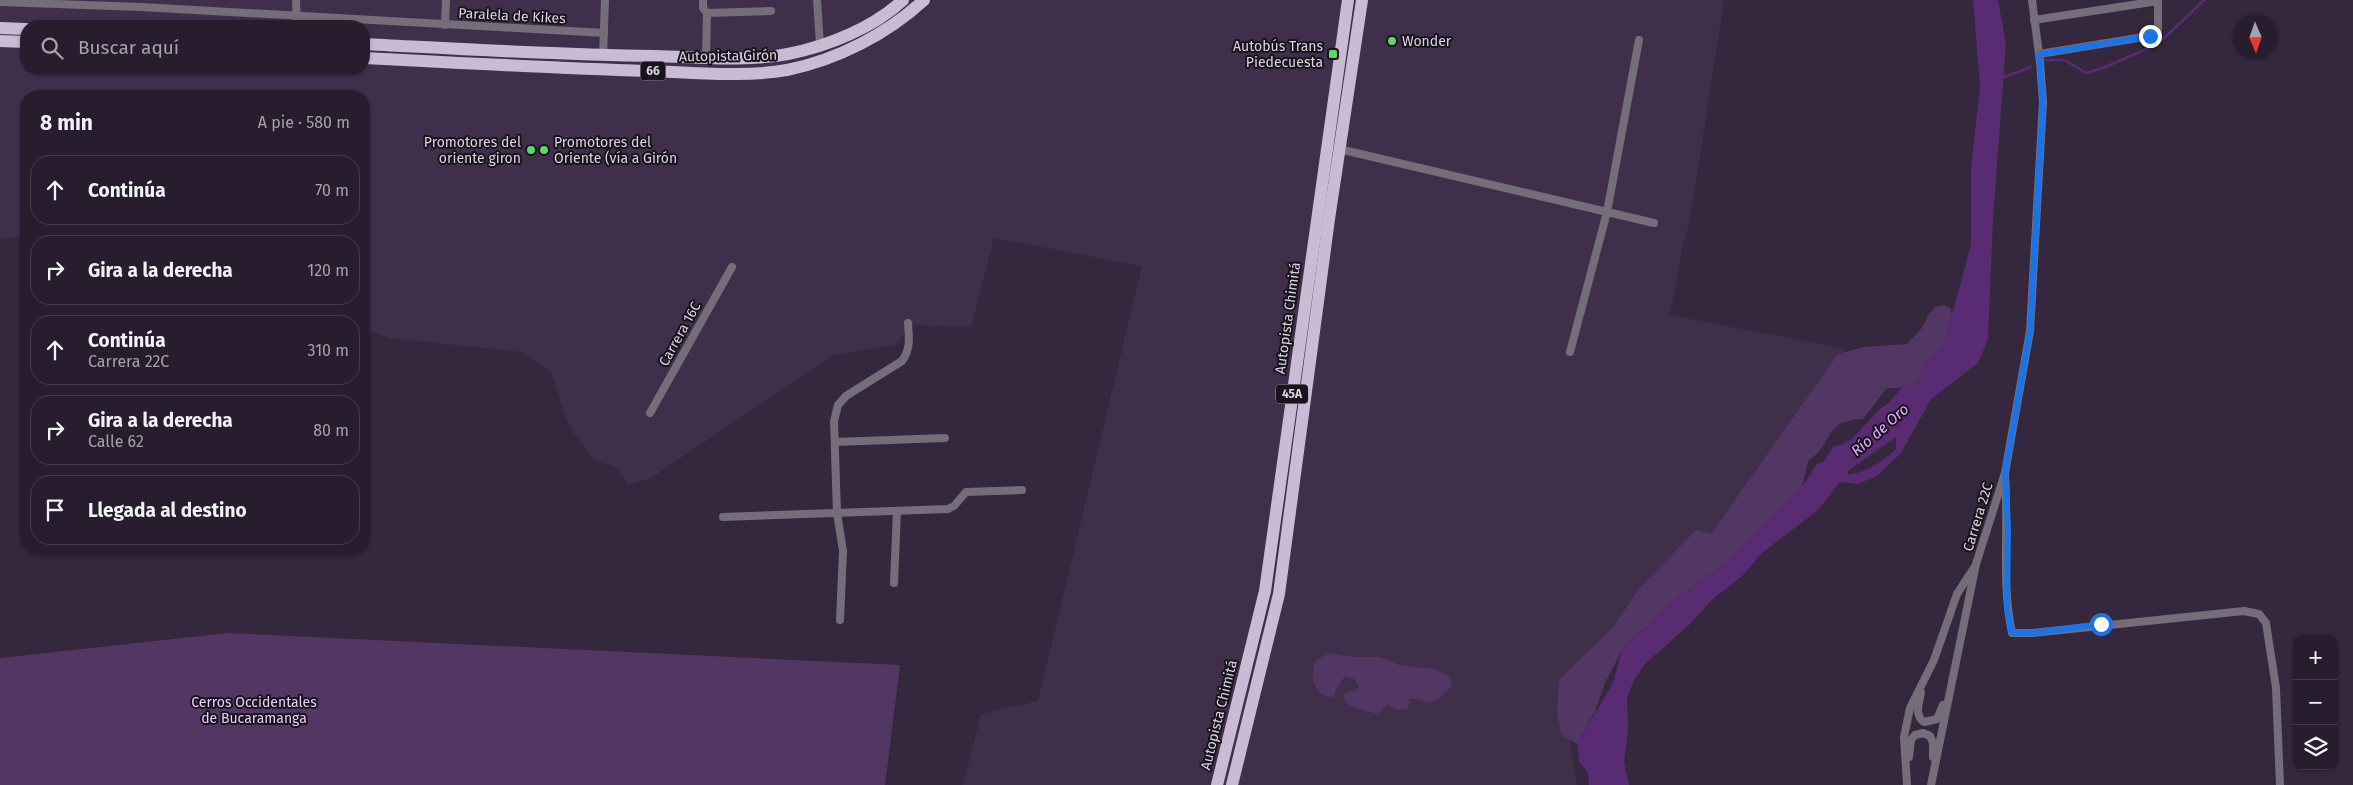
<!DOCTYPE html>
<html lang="es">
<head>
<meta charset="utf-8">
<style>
	:root { --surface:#281d2e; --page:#302636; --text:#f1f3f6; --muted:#a5a2aa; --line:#443b4a }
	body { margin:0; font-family:"Fira Sans",sans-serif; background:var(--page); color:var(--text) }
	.controls { position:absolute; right:15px; bottom:15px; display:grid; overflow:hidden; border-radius:10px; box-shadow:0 1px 4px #0004 }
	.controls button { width:45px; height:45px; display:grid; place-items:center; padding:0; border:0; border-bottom:1px solid var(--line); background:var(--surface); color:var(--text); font:25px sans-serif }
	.compass { position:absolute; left:2233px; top:15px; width:45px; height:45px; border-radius:50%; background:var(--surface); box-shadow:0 1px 4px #0004; rotate:178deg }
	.stop { position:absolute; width:15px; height:15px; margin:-11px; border:4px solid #1a73e8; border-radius:50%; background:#fff }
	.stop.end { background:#1a73e8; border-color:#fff; box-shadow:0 1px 5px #0008 }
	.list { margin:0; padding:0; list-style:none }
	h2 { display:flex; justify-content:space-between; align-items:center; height:65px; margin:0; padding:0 20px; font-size:21px }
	h2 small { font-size:16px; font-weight:400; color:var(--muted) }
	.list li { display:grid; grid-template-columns:32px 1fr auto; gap:15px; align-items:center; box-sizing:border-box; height:70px; margin:0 10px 10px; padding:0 10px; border:1px solid var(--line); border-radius:20px }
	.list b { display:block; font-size:19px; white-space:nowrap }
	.list p { margin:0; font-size:16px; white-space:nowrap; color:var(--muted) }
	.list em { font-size:16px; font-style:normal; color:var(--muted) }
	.icon { flex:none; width:28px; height:28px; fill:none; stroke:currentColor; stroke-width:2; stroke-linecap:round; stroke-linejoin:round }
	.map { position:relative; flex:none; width:2353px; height:785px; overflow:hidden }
	.search { position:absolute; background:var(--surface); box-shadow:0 1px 4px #0004; left:20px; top:20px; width:350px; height:55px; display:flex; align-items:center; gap:12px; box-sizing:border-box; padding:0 18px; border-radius:20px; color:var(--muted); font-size:19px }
	.panel { position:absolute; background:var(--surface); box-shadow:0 1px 4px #0004; left:20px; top:90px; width:350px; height:465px; border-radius:20px }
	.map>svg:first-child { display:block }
</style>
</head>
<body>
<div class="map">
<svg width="2353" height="785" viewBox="0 0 2353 785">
	<rect width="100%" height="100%" fill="#35273d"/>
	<path fill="#402f4b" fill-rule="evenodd" d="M0,0h1724l-34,220 -7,25 -13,70 176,34 -136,189 -149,142 16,105h-614l18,-71 57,-13 104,-435 -148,-28 -23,89 -60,-2 -16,20 -62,10 -182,123 -23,7 -12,-18 -23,-7 -24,-34 -18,-55 -29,-19 -132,-14 -26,-9v-233h-338v140l-26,3zM26,26h338v43h-338z"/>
	<g fill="#523664">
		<path d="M1945,305l6,4 1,6 -8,30 -20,19 -2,9 -6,10 -15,5h-14l-24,31c-42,2 -28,25 -55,42l-6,26 -78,78 -46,32 -29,29 -15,10 -12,14 -17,33 -10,29 -18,32 -16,-9 -4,-21 2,-34 54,-53 27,-39 56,-58 15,4 127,-180 26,-7 43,-3 14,-15 8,-15 6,-7z"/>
		<path d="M228,633l672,32 -15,120h-885v-127z"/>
		<path d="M1330,653l23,4h27l19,8 34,4 15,6 4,11 -11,11 -13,6 -8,-4h-10l-2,9 -12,2 -9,-6 -9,10 -28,-8 -7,-8 2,-5 11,-2 3,-5 -5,-7 -9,-3 -8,11 -3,10c-20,1 -25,-20 -18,-37z"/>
	</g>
	<path fill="#592b72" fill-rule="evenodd" d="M1973,0h25l8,44 -13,175 -5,120 -10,24 -47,36 -30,54 -24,23 -19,8 -18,-2 -22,28 -56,43 -20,23 -29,23 -24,26 -43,38 -12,17 -7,18 1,32 -4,32 5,23h-40l-1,-13 -9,-10 -2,-18 36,-61 9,-33 12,-14 15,-10 29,-29 46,-32 78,-78 15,-23 7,-3 9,-15 8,-1 11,-6 29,-31 8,-5 12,-15 15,-5 6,-10 2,-9 20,-19 27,-101v-76l9,-82zM1896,437v12c-14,13 -31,24 -49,26l2,-5z"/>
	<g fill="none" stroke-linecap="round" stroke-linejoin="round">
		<g stroke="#592b72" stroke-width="2.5">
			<path d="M2045,60h20l21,13 17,-5 55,-24 46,-44"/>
			<path d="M2002,78l29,-11"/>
		</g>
		<g stroke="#756e7a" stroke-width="8">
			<path d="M296,0l1,26"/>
			<path d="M703,0v8l4,5 64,-2"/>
			<path d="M817,0l3,45"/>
			<path d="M0,2l141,5 463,26"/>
			<path d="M2034,20l124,-19v30l-8,5 -111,18"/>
			<path d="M445,25l1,-25"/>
			<path d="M603,55l2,-55"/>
			<path d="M706,57l1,-44"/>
			<path d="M1339,149l315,74"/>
			<path d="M1570,352l37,-140 32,-172"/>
			<path d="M650,413l82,-146"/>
			<path d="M835,442l110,-4"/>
			<path d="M2005,476c4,53 -4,106 7,157h20l212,-22 15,3 7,9 10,65 4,97"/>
			<path d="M723,517l225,-8 6,-3 12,-14 56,-2"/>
			<path d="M894,583l3,-72"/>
			<path d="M840,620l3,-69 -6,-38 -3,-92 4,-16 8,-9 56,-35c9,-12 7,-24 6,-38"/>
			<path d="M1921,693c-2,10 -7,22 3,29l13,-3 6,-14"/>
			<path d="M1909,757l2,-17 4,-5 8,-2 7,3 3,7v14"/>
			<path d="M1907,785l-3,-48 6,-29 24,-48 23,-66 17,-26"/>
			<path d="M1931,785l45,-221 29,-91 25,-142 13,-229 -3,-40 -8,-62"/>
		</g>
		<g stroke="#cabbd5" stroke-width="12">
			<path d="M0,28l26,1"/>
			<path d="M0,41l26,1"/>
			<path d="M364,44c97,5 194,11 291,12 44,1 90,6 133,-2 40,-8 85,-26 115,-54"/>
			<path d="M364,58c94,5 189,10 283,13 46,1 95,7 140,-1 50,-10 100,-36 137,-70"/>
			<path d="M1217,785l48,-194 83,-591"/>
			<path d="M1232,785l47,-191 50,-375 33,-219"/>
		</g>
	</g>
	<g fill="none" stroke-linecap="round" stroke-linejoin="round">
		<path stroke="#1a73e8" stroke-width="6" d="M2101,624l-69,9h-20l-5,-25 1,-80 -3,-55 25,-142 13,-229 -4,-48 111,-18"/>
	</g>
	<g fill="#61d46a" stroke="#19131d" stroke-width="2">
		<circle cx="1392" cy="41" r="5"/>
		<rect x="1328" y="49" width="10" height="10" rx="2.5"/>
		<circle cx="531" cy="150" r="5"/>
		<circle cx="544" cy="150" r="5"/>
	</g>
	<g text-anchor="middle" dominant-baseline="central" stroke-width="4" stroke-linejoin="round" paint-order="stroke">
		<g fill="#19131d" stroke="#a29aa7" stroke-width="1">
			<rect x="640.5" y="61.5" width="25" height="19" rx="4"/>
			<rect x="1276" y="384.5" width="32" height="19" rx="4"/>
		</g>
		<g font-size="12" font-weight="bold" fill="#dcd4e2">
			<text x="653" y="71">66</text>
			<text x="1292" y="394">45A</text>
		</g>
		<g font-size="14" fill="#dcd4e2" stroke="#19131d">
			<text transform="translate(512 16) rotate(3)">Paralela de Kikes</text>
			<text transform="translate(728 56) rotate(-1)">Autopista Girón</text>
			<text transform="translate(1288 318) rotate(-82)">Autopista Chimitá</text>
			<text transform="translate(680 334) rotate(-61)">Carrera 16C</text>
			<text transform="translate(1978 517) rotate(-73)">Carrera 22C</text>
			<text transform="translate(1219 715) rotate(-76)">Autopista Chimitá</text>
		</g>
		<g font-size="14" fill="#dcd4e2" stroke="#19131d" text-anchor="start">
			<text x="1402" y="41">Wonder</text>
			<text x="1323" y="46" text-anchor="end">Autobús Trans<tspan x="1323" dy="16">Piedecuesta</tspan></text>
			<text x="521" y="142" text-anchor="end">Promotores del<tspan x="521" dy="16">oriente giron</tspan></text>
			<text x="554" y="142">Promotores del<tspan x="554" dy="16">Oriente (vía a Girón</tspan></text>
		</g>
		<g font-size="14" fill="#e6cef7" stroke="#19131d">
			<text x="254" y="702">Cerros Occidentales<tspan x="254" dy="16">de Bucaramanga</tspan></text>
		</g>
		<g font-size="15" font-style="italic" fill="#dfadfe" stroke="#19131d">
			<text transform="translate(1880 430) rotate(-41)">Río de Oro</text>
		</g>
	</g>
</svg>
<div class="controls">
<button>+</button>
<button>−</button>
<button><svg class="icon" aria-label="layers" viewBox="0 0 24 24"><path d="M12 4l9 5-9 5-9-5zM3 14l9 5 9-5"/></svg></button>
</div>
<svg class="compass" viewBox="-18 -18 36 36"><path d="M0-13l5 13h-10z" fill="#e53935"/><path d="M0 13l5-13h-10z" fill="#a5a2aa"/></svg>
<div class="stop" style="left:2101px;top:624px"></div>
<div class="stop end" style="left:2150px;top:36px"></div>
<div class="search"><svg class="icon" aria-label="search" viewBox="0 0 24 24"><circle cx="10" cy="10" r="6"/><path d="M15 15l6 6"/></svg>Buscar aquí</div>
<section class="panel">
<h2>8 min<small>A pie · 580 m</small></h2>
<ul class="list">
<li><svg class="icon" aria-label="ahead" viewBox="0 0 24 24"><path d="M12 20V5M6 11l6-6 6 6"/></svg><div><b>Continúa</b></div><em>70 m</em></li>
<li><svg class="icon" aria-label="right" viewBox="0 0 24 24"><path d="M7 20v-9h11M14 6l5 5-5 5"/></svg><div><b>Gira a la derecha</b></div><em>120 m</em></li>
<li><svg class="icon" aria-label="ahead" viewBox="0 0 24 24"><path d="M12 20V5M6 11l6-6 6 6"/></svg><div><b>Continúa</b><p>Carrera 22C</p></div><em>310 m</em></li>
<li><svg class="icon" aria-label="right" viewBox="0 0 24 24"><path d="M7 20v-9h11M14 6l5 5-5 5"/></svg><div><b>Gira a la derecha</b><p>Calle 62</p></div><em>80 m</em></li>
<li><svg class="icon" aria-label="arrive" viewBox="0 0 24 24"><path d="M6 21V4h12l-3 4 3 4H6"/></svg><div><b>Llegada al destino</b></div></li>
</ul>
</section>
</div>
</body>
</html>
